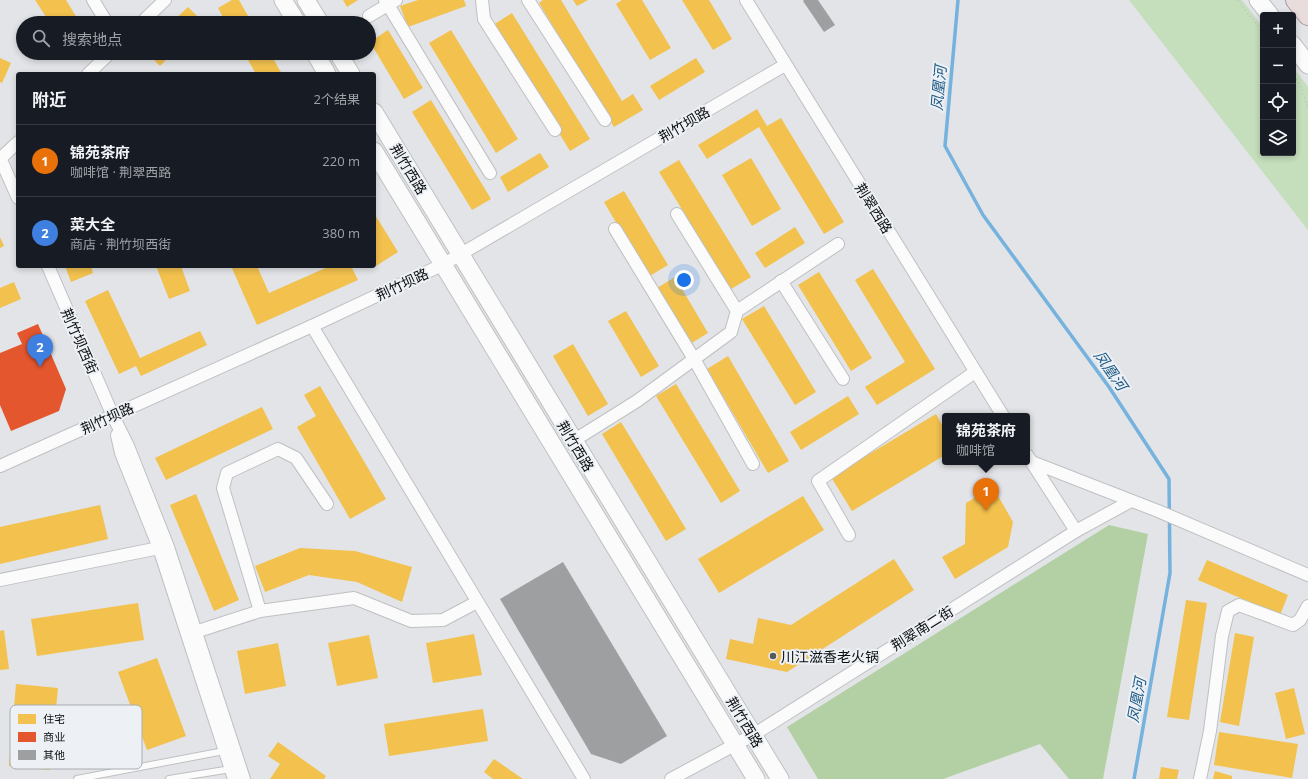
<!DOCTYPE html>
<html lang="zh">
<head>
<meta charset="utf-8">
<style>
	:root { --surface:#171b24; --page:#20242c; --text:#f1f3f6; --muted:#9ea1a6; --line:#363941; --accent:#0b8043 }
	body { margin:0; font-family:"Open Sans","Noto Sans SC",sans-serif; background:var(--page); color:var(--text) }
	.controls { position:absolute; right:12px; top:12px; display:grid; overflow:hidden; border-radius:4px; box-shadow:0 2px 6px #0003 }
	.controls button { width:36px; height:36px; display:grid; place-items:center; padding:0; border:0; border-bottom:1px solid var(--line); background:var(--surface); color:var(--text); font:20px sans-serif }
	.you { position:absolute; left:684px; top:280px; width:14px; height:14px; margin:-10px; border:3px solid #fff; border-radius:50%; background:#1a73e8; box-shadow:0 0 0 6px #1a73e833 }
	.badge { display:grid; place-items:center; width:26px; height:26px; border-radius:50%; background:var(--accent); color:#fff; font-size:13px; font-weight:700 }
	.pin { position:absolute; translate:-50% -33px; filter:drop-shadow(0 1px 2px #0008) }
	.pin::after { content:''; position:absolute; top:21px; width:14px; height:12px; background:inherit; clip-path:polygon(0 0,100% 0,50% 100%) }
	.popup { position:absolute; left:942px; top:413px; width:88px; height:52px; box-sizing:border-box; display:grid; place-content:center; border-radius:4px; background:var(--surface); filter:drop-shadow(0 1px 3px #0005); font-size:13px; white-space:nowrap; color:var(--muted) }
	.popup b { font-size:15px; color:var(--text) }
	.popup::after { content:''; position:absolute; left:50%; top:100%; margin-left:-8px; border:8px solid transparent; border-top-color:var(--surface) }
	.list { margin:0; padding:0; list-style:none }
	h2 { display:flex; justify-content:space-between; align-items:center; height:52px; margin:0; padding:0 16px; font-size:17px }
	h2 small { font-size:13px; font-weight:400; color:var(--muted) }
	.list li { display:grid; grid-template-columns:26px 1fr auto; gap:12px; align-items:center; box-sizing:border-box; height:72px; padding:0 16px; border-top:1px solid var(--line) }
	.list b { display:block; font-size:15px; white-space:nowrap }
	.list p { margin:0; font-size:13px; white-space:nowrap; color:var(--muted) }
	.list em { font-size:13px; font-style:normal; color:var(--muted) }
	.icon { flex:none; width:22px; height:22px; fill:none; stroke:currentColor; stroke-width:2; stroke-linecap:round; stroke-linejoin:round }
	.map { position:relative; flex:none; width:1308px; height:779px; overflow:hidden }
	.search { position:absolute; background:var(--surface); box-shadow:0 2px 6px #0003; left:16px; top:16px; width:360px; height:44px; display:flex; align-items:center; gap:10px; box-sizing:border-box; padding:0 14px; border-radius:22px; color:var(--muted); font-size:15px }
	.panel { position:absolute; background:var(--surface); box-shadow:0 2px 6px #0003; left:16px; top:72px; width:360px; height:196px; border-radius:4px }
	.map>svg:first-child { display:block }
</style>
</head>
<body>
<div class="map">
<svg width="1308" height="779" viewBox="0 0 1308 779">
	<rect width="100%" height="100%" fill="#e2e4e7"/>
	<path fill="#c5debc" d="M1129,0h113l21,27v126h30v-86l15,20v143z"/>
	<path fill="#b3d0a5" d="M1109,525l39,9 -45,245h-34l-29,-35 -97,35h-125l-31,-52z"/>
	<g fill="#f2c14e">
		<path d="M35,0h31l14,23h-30z"/>
		<path d="M232,0h7l13,23h-26l-8,-15z"/>
		<path d="M343,0h15l-11,7z"/>
		<path d="M418,0h46l2,6 -58,21 -8,-21z"/>
		<path d="M543,0h18l61,101 11,-7 10,16 -29,17 -75,-124z"/>
		<path d="M573,0h15l-11,6z"/>
		<path d="M622,0h20l29,48 -21,12 -34,-56z"/>
		<path d="M682,0h27l23,39 -19,11z"/>
		<path d="M188,7l16,16h-33z"/>
		<path d="M512,13l78,126 -20,12 -77,-126z"/>
		<path d="M388,30l35,58 -19,11 -34,-57z"/>
		<path d="M451,30l67,109 -22,14 -67,-110z"/>
		<path d="M147,53h26l-13,13z"/>
		<path d="M244,53h26l12,21h-26z"/>
		<path d="M0,58l11,5 -9,20 -2,-1z"/>
		<path d="M696,58l9,14 -46,28 -9,-14z"/>
		<path d="M431,100l60,99 -19,11 -60,-98z"/>
		<path d="M757,109l10,17 14,-8 63,104 -20,12 -65,-107 -52,32 -9,-14z"/>
		<path d="M540,153l9,14 -41,25 -8,-15z"/>
		<path d="M751,158l30,51 -29,17 -30,-51z"/>
		<path d="M679,160l72,117 -20,12 -72,-117z"/>
		<path d="M624,191l44,74 -20,12 -44,-75z"/>
		<path d="M374,213l24,39 -22,14 -2,-4z"/>
		<path d="M795,227l10,16 -40,25 -10,-15z"/>
		<path d="M0,237l4,9 -4,2z"/>
		<path d="M65,266h26l2,7 -22,9z"/>
		<path d="M156,266h25l9,25 -21,8z"/>
		<path d="M231,266h26l12,27 61,-27h21l7,14 -101,45z"/>
		<path d="M873,269l62,100 -58,36 -12,-18 40,-25 -50,-82z"/>
		<path d="M819,272l53,86 -21,13 -53,-86z"/>
		<path d="M675,277l33,56 -18,11 -33,-56z"/>
		<path d="M14,282l7,17 -21,9v-20z"/>
		<path d="M108,290l32,68 60,-27 7,14 -66,31 -5,-10 -17,8 -34,-73z"/>
		<path d="M764,306l52,86 -21,13 -53,-86z"/>
		<path d="M626,311l33,55 -18,11 -33,-56z"/>
		<path d="M573,344l35,60 -20,12 -35,-60z"/>
		<path d="M728,356l61,105 -21,12 -61,-104z"/>
		<path d="M676,384l64,107 -19,12 -65,-107z"/>
		<path d="M320,386l66,113 -36,20 -53,-92 19,-11 -12,-21z"/>
		<path d="M848,396l11,18 -58,36 -11,-18z"/>
		<path d="M262,407l11,22 -107,51 -11,-22z"/>
		<path d="M936,414l9,16v25l-93,56 -21,-34z"/>
		<path d="M621,422l65,107 -20,12 -64,-107z"/>
		<path d="M993,487l20,35 -5,25 -53,32 -13,-22 23,-13 1,-41z"/>
		<path d="M196,494l43,106 -25,11 -44,-106z"/>
		<path d="M803,496l21,34 -105,63 -21,-34z"/>
		<path d="M100,505l8,34 -108,25v-37z"/>
		<path d="M300,548l55,3 57,16 -10,35 -45,-20 -48,-7 -44,17 -10,-26z"/>
		<path d="M894,559l20,31 -127,82 -61,-13 4,-20 23,5 5,-26 33,7z"/>
		<path d="M1207,560l81,35 -8,20 -82,-35z"/>
		<path d="M1186,600l21,3 -18,117 -22,-3z"/>
		<path d="M138,603l6,37 -107,16 -6,-37z"/>
		<path d="M4,630l5,39 -9,1v-39z"/>
		<path d="M1235,633l19,4 -15,89 -19,-4z"/>
		<path d="M474,634l8,41 -49,8 -7,-40z"/>
		<path d="M369,635l9,43 -41,8 -9,-43z"/>
		<path d="M278,643l8,43 -41,8 -8,-43z"/>
		<path d="M157,658l29,78 -39,14 -29,-78z"/>
		<path d="M16,684l42,4 -8,82 -41,-4z"/>
		<path d="M1294,688l11,46 -19,5 -11,-46z"/>
		<path d="M483,709l5,32 -99,15 -5,-32z"/>
		<path d="M1219,732l79,12 -6,34 -78,-13z"/>
		<path d="M278,742l48,34 -2,3h-54l10,-15 -12,-8z"/>
		<path d="M494,759l29,20h-30l-9,-7z"/>
		<path d="M1161,767l18,3 -2,9h-18z"/>
		<path d="M1215,771l17,5v3h-19z"/>
	</g>
	<path fill="#e4572e" d="M38,324l28,65 -7,22 -48,20 -11,-26v-52l22,-9 -5,-11z"/>
	<g fill="none" stroke-linecap="round" stroke-linejoin="round">
		<path stroke="#76b2de" stroke-width="3.5" d="M958,0l-13,146 38,69 126,172 60,92 1,94 -36,206"/>
	</g>
	<g fill="#9e9fa1">
		<path d="M804,0h14l17,25 -11,7 -21,-31z"/>
		<path d="M563,562l104,174 -46,28 -30,-10 -91,-155z"/>
	</g>
	<g fill="none" stroke-linecap="round" stroke-linejoin="round">
		<defs>
			<g id="service">
				<path d="M77,779l147,-28"/>
				<path d="M169,779l62,-10"/>
			</g>
			<g id="minor">
				<path d="M93,0l14,23"/>
				<path d="M385,0l105,173"/>
				<path d="M482,0l2,19 71,111"/>
				<path d="M528,0l77,120"/>
				<path d="M746,0l257,416"/>
				<path d="M369,16l27,-16"/>
				<path d="M141,23l24,-23"/>
				<path d="M88,74l22,-21"/>
				<path d="M0,158l18,40"/>
				<path d="M0,159l18,-17"/>
				<path d="M677,214l60,97"/>
				<path d="M615,229l79,130 59,105"/>
				<path d="M48,266l65,150 15,30 40,101 76,232"/>
				<path d="M781,281l62,98"/>
				<path d="M312,326l272,453"/>
				<path d="M117,435l4,18 38,95 75,231"/>
				<path d="M573,441l64,-40 94,-69 6,-21 101,-67"/>
				<path d="M1027,455l49,76"/>
				<path d="M1032,462l126,49 150,64"/>
				<path d="M0,466l312,-140 130,-61 343,-200"/>
				<path d="M849,535l-31,-54 157,-109"/>
				<path d="M0,580l159,-32"/>
				<path d="M260,611l-37,-123 4,-15 51,-24 18,9 31,46"/>
				<path d="M189,634l71,-23 94,-13 57,23 32,-1 34,-18"/>
				<path d="M671,779l82,-44 323,-204 55,-30"/>
				<path d="M1200,779l10,-48 12,-95 6,-25 11,-6 54,20 7,-5 8,-14"/>
			</g>
			<g id="secondary">
				<path d="M283,0l14,23"/>
				<path d="M306,0l14,23"/>
				<path d="M1258,0l12,15"/>
				<path d="M1293,45l15,20"/>
				<path d="M315,53l12,21"/>
				<path d="M338,53l13,21"/>
				<path d="M374,112l406,667"/>
				<path d="M374,151l382,628"/>
			</g>
			<path id="trunk" d="M1296,0l12,15"/>
		</defs>
		<use href="#service" stroke="#bec0c2" stroke-width="8"/>
		<use href="#minor" stroke="#bec0c2" stroke-width="14"/>
		<use href="#secondary" stroke="#bec0c2" stroke-width="19"/>
		<use href="#trunk" stroke="#ab9c9d" stroke-width="22"/>
		<g stroke="#c4c4c4" stroke-width="2" stroke-dasharray="1 3" stroke-linecap="butt">
			<path d="M1238,0l25,33"/>
			<path d="M1293,72l9,17 6,19"/>
		</g>
		<use href="#service" stroke="#fbfbfb" stroke-width="6"/>
		<use href="#minor" stroke="#fbfbfb" stroke-width="12"/>
		<use href="#secondary" stroke="#fbfbfb" stroke-width="17"/>
		<use href="#trunk" stroke="#e8dddc" stroke-width="20"/>
	</g>
	<circle fill="#565859" stroke="#edf1f6" stroke-width="1.5" cx="773" cy="656" r="4"/>
	<g text-anchor="middle" dominant-baseline="central" stroke-width="4" stroke-linejoin="round" paint-order="stroke">
		<g font-size="14" fill="#0a0c0d" stroke="#edf1f6">
			<text transform="translate(684 124) rotate(-30)">荆竹坝路</text>
			<text transform="translate(409 169) rotate(59)">荆竹西路</text>
			<text transform="translate(874 208) rotate(58)">荆翠西路</text>
			<text transform="translate(402 284) rotate(-25)">荆竹坝路</text>
			<text transform="translate(80 341) rotate(66)">荆竹坝西街</text>
			<text transform="translate(107 418) rotate(-24)">荆竹坝路</text>
			<text transform="translate(576 446) rotate(59)">荆竹西路</text>
			<text transform="translate(922 628) rotate(-32)">荆翠南二街</text>
			<text transform="translate(745 722) rotate(59)">荆竹西路</text>
		</g>
		<g font-size="14" fill="#0a0c0d" stroke="#edf1f6" text-anchor="start">
			<text x="781" y="656">川江滋香老火锅</text>
		</g>
		<g font-size="15" font-style="italic" fill="#1f5b85" stroke="#edf1f6">
			<text transform="translate(938 88) rotate(-85)">凤凰河</text>
			<text transform="translate(1111 370) rotate(55)">凤凰河</text>
			<text transform="translate(1136 700) rotate(-80)">凤凰河</text>
		</g>
	</g>
	<rect x="10" y="705" width="132" height="64" rx="6" fill="#edf1f6" stroke="#a9acb0" stroke-width="1"/>
	<rect x="18" y="714" width="18" height="10" fill="#f2c14e"/>
	<rect x="18" y="732" width="18" height="10" fill="#e4572e"/>
	<rect x="18" y="750" width="18" height="10" fill="#9e9fa1"/>
	<g font-size="11" fill="#0a0c0d">
		<text x="43" y="723">住宅</text>
		<text x="43" y="741">商业</text>
		<text x="43" y="759">其他</text>
	</g>
</svg>
<div class="controls">
<button>+</button>
<button>−</button>
<button><svg class="icon" aria-label="locate" viewBox="0 0 24 24"><circle cx="12" cy="12" r="6"/><path d="M12 2v4M12 18v4M2 12h4M18 12h4"/></svg></button>
<button><svg class="icon" aria-label="layers" viewBox="0 0 24 24"><path d="M12 4l9 5-9 5-9-5zM3 14l9 5 9-5"/></svg></button>
</div>
<div class="you"></div>
<div class="pin badge" style="left:986px;top:511px;background:#e8710a">1</div>
<div class="popup"><b>锦苑茶府</b>咖啡馆</div>
<div class="pin badge" style="left:40px;top:367px;background:#3f7fe0">2</div>
<div class="search"><svg class="icon" aria-label="search" viewBox="0 0 24 24"><circle cx="10" cy="10" r="6"/><path d="M15 15l6 6"/></svg>搜索地点</div>
<section class="panel">
<h2>附近<small>2个结果</small></h2>
<ul class="list">
<li><span class="badge" style="background:#e8710a">1</span><div><b>锦苑茶府</b><p>咖啡馆 · 荆翠西路</p></div><em>220 m</em></li>
<li><span class="badge" style="background:#3f7fe0">2</span><div><b>菜大全</b><p>商店 · 荆竹坝西街</p></div><em>380 m</em></li>
</ul>
</section>
</div>
</body>
</html>
